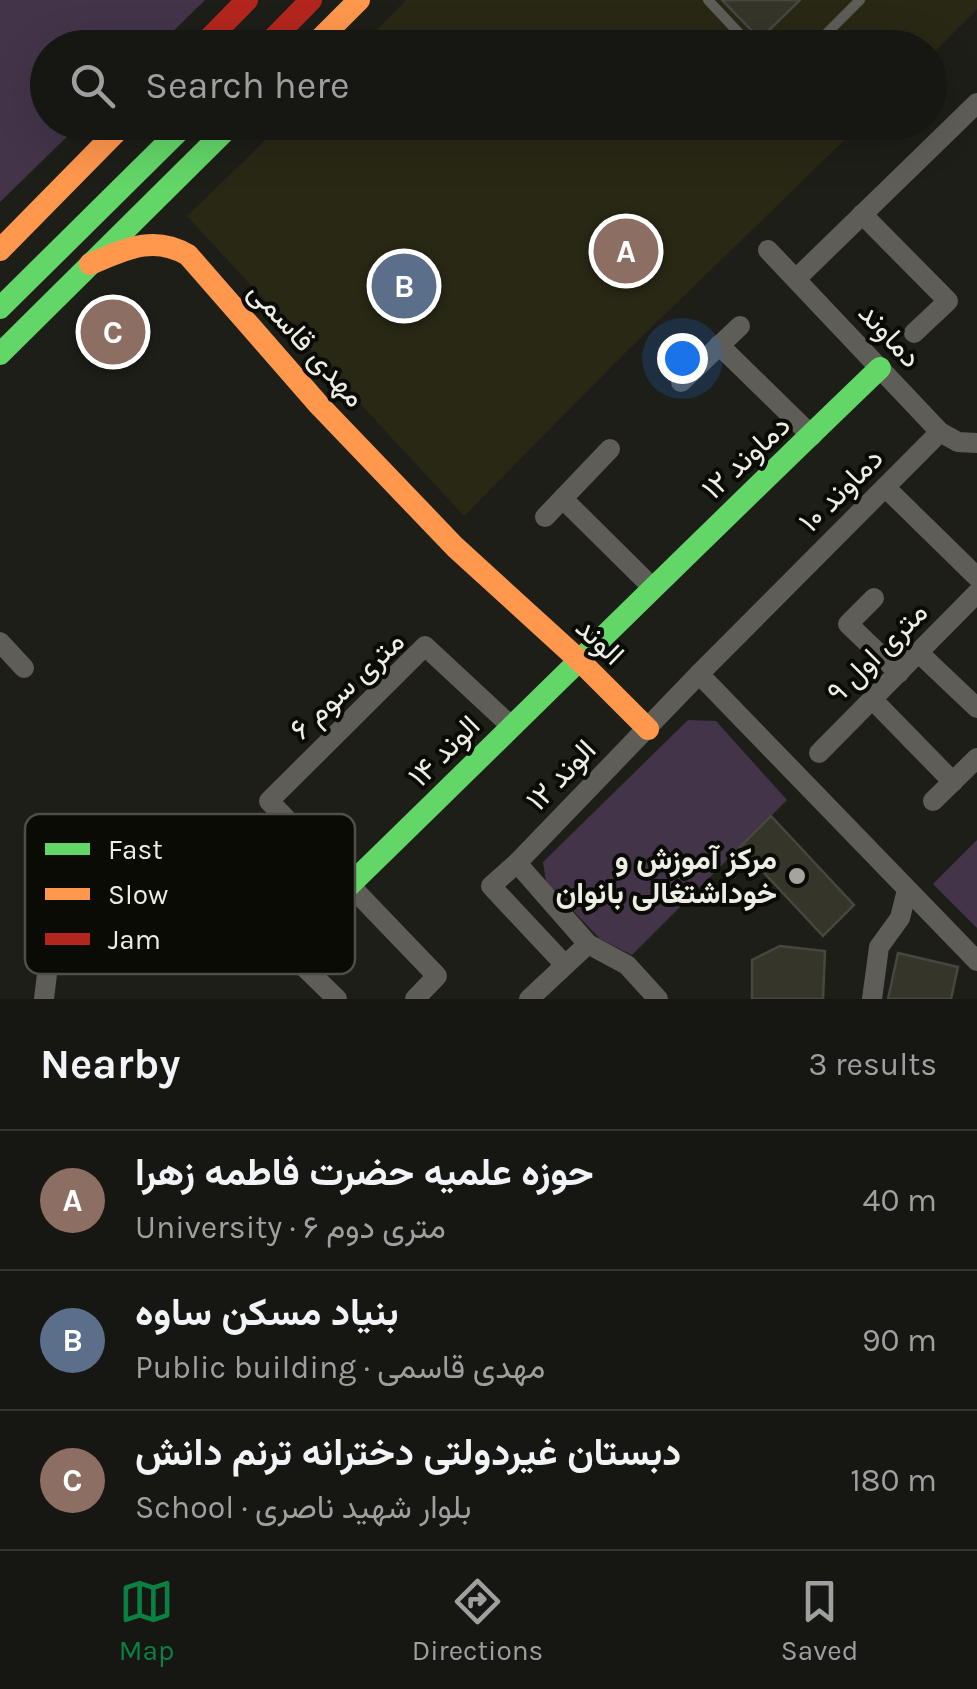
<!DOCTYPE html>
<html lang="en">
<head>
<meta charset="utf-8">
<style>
	:root { --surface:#161612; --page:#1f1f1b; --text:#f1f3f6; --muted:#9e9f9f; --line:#353532; --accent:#0b8043 }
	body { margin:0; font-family:Karla,Vazirmatn,sans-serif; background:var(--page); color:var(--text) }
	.you { position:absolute; left:682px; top:358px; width:35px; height:35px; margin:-25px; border:8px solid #fff; border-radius:50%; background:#1a73e8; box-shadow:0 0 0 15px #1a73e833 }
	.badge { display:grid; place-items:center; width:65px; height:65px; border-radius:50%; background:var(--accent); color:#fff; font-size:32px; font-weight:700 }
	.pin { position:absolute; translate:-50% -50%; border:5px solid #fff; box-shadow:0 2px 10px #0006 }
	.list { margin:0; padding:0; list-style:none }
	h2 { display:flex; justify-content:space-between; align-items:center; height:130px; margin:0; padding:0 40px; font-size:42px }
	h2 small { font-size:32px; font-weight:400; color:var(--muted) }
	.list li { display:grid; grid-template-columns:65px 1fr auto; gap:30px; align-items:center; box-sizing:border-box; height:140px; padding:0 40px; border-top:2px solid var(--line) }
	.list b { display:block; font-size:38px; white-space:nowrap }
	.list p { margin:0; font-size:32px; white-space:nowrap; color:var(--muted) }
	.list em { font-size:32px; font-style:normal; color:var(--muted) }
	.icon { flex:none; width:55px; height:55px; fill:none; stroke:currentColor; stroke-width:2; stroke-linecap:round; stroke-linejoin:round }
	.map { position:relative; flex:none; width:977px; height:999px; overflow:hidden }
	.search { position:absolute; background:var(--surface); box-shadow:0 10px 40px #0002; left:30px; right:30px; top:30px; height:110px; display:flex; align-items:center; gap:25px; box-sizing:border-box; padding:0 35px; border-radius:55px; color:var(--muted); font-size:38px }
	.sheet { height:550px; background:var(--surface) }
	nav { display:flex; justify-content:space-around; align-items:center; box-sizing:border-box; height:140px; border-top:2px solid var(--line); background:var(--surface); font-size:28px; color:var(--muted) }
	nav a { display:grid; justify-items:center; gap:5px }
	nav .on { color:var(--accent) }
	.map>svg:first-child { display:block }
</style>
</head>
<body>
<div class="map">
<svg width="977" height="999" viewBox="0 0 977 999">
	<rect width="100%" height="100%" fill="#1e1e18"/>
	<g fill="#292815">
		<path d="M406,0h571v9l-47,47v-8h-571z"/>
		<path d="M283,123v-1l579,1 -239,232 -159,161 -277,-300z"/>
	</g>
	<g fill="#43344a">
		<path d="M0,0h205l-48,47 -109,1v74l33,1 -81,79z"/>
		<path d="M688,720l28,1 71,79 -155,155 -32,-16 -54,-57 -3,-20z"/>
		<path d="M977,840v88l-44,-44z"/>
	</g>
	<g fill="#35352a" stroke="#474741" stroke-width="2.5">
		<path d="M722,0h78l-40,39z"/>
		<path d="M771,816l83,89 -31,31 -83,-89z"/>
		<path d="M780,946l45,5 -2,48h-71v-39z"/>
		<path d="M898,953l60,14 -7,32h-63z"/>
	</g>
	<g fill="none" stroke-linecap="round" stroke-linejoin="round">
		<g stroke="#5e5d57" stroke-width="10">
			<path d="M708,0l45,48"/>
			<path d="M812,48l48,-48"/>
		</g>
		<g stroke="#5e5d57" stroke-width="20">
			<path d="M862,214l86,87 -34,32"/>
			<path d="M768,250l172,182 18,10 19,1"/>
			<path d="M796,279l181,-176"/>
			<path d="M719,345l93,91"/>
			<path d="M681,382l59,-56"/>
			<path d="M886,488l91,89"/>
			<path d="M563,499l89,88"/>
			<path d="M545,517l65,-68"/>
			<path d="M874,598l-26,26 51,49"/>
			<path d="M0,642l24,26"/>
			<path d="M919,653l58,55"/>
			<path d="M699,674l278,287"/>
			<path d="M873,700l80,82"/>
			<path d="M819,753l158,-160"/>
			<path d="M933,801l44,-43"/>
			<path d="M517,863l71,81 39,21 31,34"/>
			<path d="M565,965l-74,-79 26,-23 182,-189 241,-242"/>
			<path d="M44,999l4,-33 125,-127 164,160"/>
			<path d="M415,999l22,-23 -168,-175 156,-155 86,80"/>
			<path d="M529,999l59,-55"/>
			<path d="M872,999l7,-52 21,-29 7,-28"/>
		</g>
		<g stroke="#63d668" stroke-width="22">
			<path d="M0,308l188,-186"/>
			<path d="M0,354l234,-232"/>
			<path d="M285,948c199,-193 395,-388 595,-580"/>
		</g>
		<g stroke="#ff974d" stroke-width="22">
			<path d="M311,48l48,-48"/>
			<path d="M0,250l126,-128"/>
			<path d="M90,264c34,-14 63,-30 98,-9l131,150 136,142 125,114 68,68"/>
		</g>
		<g stroke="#b3261e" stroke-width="22">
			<path d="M200,48l47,-48"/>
			<path d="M264,48l47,-48"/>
		</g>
	</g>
	<circle fill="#a5a59d" stroke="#0b0b06" stroke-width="4" cx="797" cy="876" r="10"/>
	<g text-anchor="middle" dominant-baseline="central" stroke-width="8" stroke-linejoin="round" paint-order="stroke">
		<g font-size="30" fill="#edede4" stroke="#0b0b06">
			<text transform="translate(890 335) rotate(47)">دماوند</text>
			<text transform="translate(307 344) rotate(48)">مهدی قاسمی</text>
			<text transform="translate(746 457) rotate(-43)">دماوند ۱۲</text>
			<text transform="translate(841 490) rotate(-45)">دماوند ۱۰</text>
			<text transform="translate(600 641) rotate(44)">الوند</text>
			<text transform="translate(877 652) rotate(-45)">۹ متری اول</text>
			<text transform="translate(347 685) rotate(-43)">۶ متری سوم</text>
			<text transform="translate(444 751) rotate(-45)">الوند ۱۴</text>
			<text transform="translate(561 775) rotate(-46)">الوند ۱۲</text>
		</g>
		<g font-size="30" font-weight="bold" fill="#edede4" stroke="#0b0b06" text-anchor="end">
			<text x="777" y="859">مرکز آموزش و<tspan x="777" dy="34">خوداشتغالی بانوان</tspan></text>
		</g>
	</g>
	<rect x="25" y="814" width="330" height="160" rx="15" fill="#0b0b06" stroke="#4f4f49" stroke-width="2.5"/>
	<rect x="45" y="843" width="45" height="12" fill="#63d668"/>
	<rect x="45" y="888" width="45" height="12" fill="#ff974d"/>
	<rect x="45" y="933" width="45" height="12" fill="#b3261e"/>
	<g font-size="28" fill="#edede4">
		<text x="108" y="859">Fast</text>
		<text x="108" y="904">Slow</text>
		<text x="108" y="949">Jam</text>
	</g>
</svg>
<div class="you"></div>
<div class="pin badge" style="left:626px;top:251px;background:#8d6e63">A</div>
<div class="pin badge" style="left:404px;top:286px;background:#5c6f8a">B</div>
<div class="pin badge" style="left:113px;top:332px;background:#8d6e63">C</div>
<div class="search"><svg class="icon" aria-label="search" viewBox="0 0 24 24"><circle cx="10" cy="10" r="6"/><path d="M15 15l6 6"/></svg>Search here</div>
</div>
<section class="sheet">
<h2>Nearby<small>3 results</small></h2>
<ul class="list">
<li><span class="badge" style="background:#8d6e63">A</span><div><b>حوزه علمیه حضرت فاطمه زهرا</b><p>University · ۶ متری دوم</p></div><em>40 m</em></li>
<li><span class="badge" style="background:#5c6f8a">B</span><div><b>بنیاد مسکن ساوه</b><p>Public building · مهدی قاسمی</p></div><em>90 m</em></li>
<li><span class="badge" style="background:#8d6e63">C</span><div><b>دبستان غیردولتی دخترانه ترنم دانش</b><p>School · بلوار شهید ناصری</p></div><em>180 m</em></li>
</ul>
</section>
<nav>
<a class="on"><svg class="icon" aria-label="map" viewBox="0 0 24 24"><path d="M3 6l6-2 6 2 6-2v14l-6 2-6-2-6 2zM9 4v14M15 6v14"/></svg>Map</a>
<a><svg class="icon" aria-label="directions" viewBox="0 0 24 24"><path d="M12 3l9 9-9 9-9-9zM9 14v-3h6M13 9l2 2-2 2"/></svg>Directions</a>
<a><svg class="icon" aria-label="saved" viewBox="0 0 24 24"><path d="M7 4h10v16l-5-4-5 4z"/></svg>Saved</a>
</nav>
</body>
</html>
